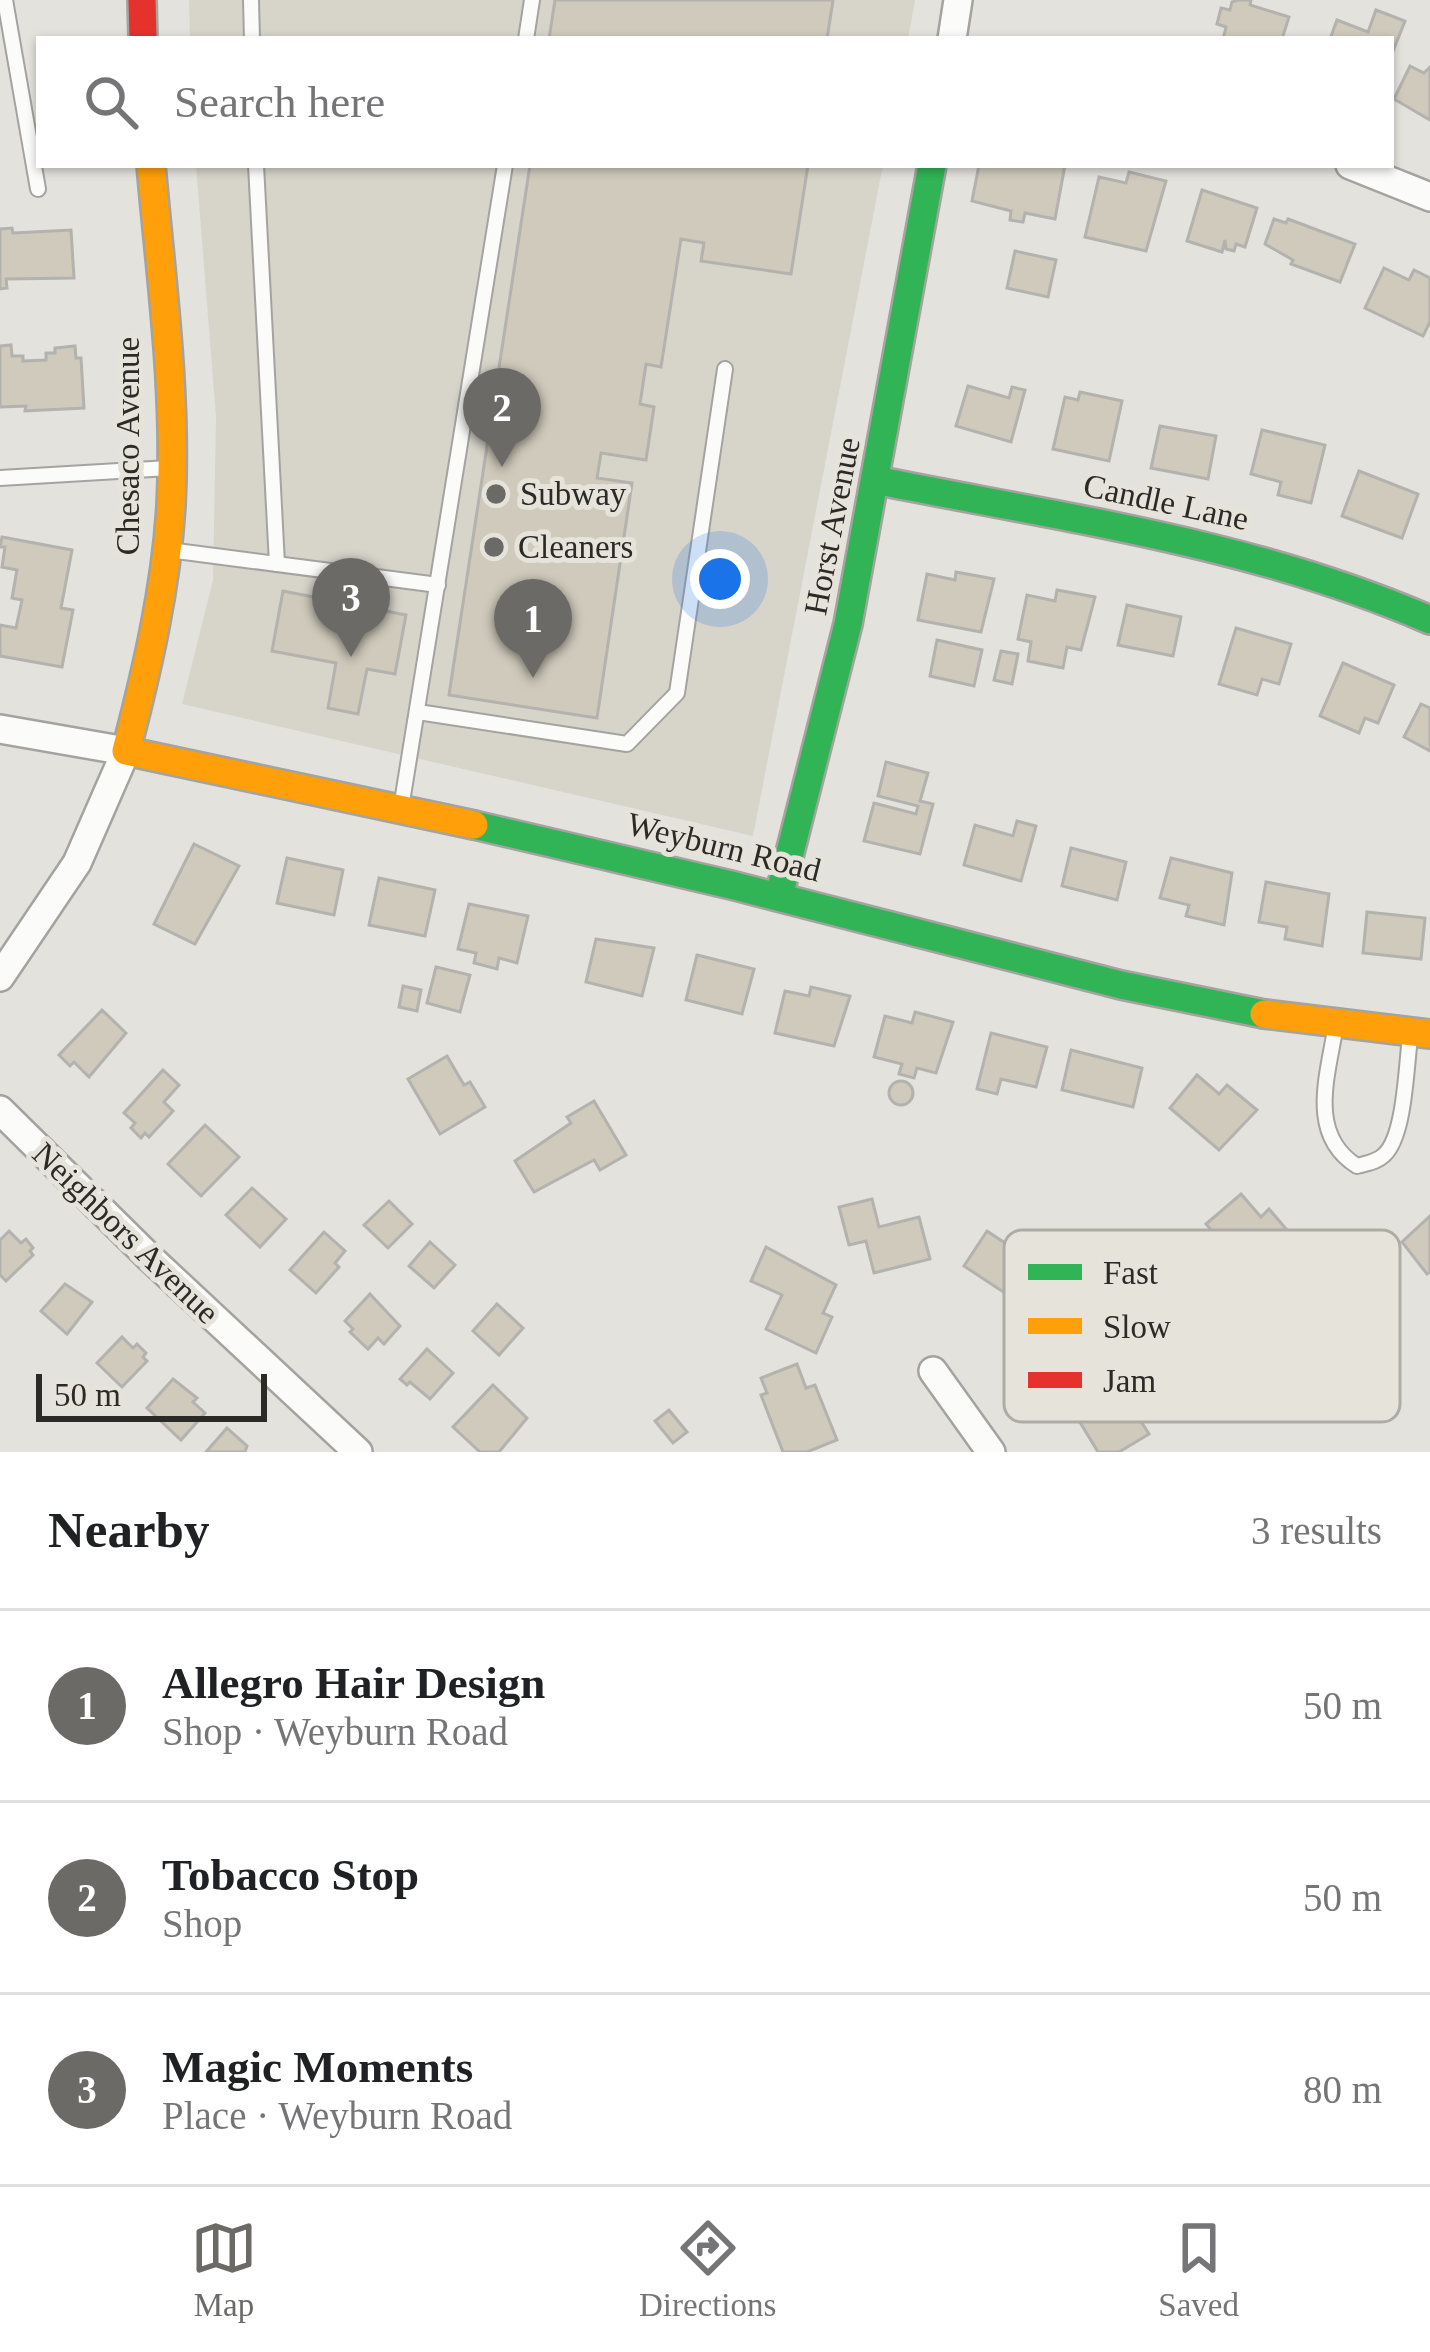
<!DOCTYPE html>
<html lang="en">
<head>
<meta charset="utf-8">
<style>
	:root { --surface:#fff; --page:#f6f6f6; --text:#202124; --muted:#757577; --line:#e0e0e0; --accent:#6b6a67 }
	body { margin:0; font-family:Georgia,serif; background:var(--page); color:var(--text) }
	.scale { position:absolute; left:36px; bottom:30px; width:231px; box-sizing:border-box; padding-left:12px; border:6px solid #2b2a27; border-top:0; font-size:33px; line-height:42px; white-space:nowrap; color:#2b2a27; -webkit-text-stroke:9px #e6e3da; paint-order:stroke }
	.you { position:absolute; left:720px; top:579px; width:42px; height:42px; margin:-30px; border:9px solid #fff; border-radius:50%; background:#1a73e8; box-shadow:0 0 0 18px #1a73e833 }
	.badge { display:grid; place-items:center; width:78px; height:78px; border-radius:50%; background:var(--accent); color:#fff; font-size:39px; font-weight:700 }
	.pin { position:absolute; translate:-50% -99px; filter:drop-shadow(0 3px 6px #0008) }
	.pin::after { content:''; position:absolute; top:63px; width:42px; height:36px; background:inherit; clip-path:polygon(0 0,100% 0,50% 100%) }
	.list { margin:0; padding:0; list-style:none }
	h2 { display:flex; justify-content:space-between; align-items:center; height:156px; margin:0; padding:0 48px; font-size:51px }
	h2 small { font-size:39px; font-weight:400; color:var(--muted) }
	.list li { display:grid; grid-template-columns:78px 1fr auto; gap:36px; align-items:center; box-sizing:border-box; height:192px; padding:0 48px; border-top:3px solid var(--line) }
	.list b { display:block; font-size:45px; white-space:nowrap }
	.list p { margin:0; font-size:39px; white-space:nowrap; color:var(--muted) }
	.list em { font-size:39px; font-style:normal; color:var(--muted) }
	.icon { flex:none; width:66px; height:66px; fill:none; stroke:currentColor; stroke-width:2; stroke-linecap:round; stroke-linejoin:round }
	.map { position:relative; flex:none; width:1430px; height:1452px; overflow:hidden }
	.search { position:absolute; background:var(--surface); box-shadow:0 3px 9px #0004; left:36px; right:36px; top:36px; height:132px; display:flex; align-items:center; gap:30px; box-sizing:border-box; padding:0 42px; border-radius:0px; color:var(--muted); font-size:45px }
	.sheet { height:732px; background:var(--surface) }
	nav { display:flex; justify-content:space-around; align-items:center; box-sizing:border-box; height:168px; border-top:3px solid var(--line); background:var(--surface); font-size:33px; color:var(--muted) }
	nav a { display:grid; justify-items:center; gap:6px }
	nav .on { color:var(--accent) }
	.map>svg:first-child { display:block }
</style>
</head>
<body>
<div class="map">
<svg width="1430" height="1452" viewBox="0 0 1430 1452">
	<rect width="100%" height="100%" fill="#e3e2dd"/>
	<g fill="#d7d4ca">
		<path d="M189,0h726l-7,39h-718z"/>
		<path d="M196,165h687l-130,671 -571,-132 31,-124 3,-163z"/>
	</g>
	<g fill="#cfcabb" stroke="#b3b2ae" stroke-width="3">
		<path d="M555,0h278l-6,39h-278z"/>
		<path d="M1238,0h13l-1,5 39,12 -7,22h-59l3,-12 -9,-3 4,-16 9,2 2,-8z"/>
		<path d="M1376,10l29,11 -14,35v-17h-61l7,-19 31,12z"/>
		<path d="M1410,66l14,7 6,-6v53l-36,-21z"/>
		<path d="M530,165h278l-17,109 -90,-13 3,-18 -23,-4 -20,128 -15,-3 -6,40 14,3 -8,53 -45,-7 -4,25 35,5 -35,235 -148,-23z"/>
		<path d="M979,165h86l-10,54 -30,-6 -2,9 -13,-2 1,-9 -39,-10z"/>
		<path d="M1129,172l37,9 -20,70 -61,-14 14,-60 27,6z"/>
		<path d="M1202,190l55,18 -12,39 -9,-3 -2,7 -8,-2 -1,-9 -3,12 -35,-11z"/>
		<path d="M1274,219l12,4 2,-4 67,25 -15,38 -49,-18 2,-4 -28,-16z"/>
		<path d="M12,228l1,5 58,-3 3,48 -68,1 1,9 -7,1v-60z"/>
		<path d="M1015,251l41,9 -8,37 -41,-9z"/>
		<path d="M1384,268l25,12 5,-10 16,8v44l-7,14 -58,-28z"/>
		<path d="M11,345l1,11h11v5l23,-1v-7h9v-5l20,-2 1,12h5l3,50 -59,3 1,-5 -26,1v-61z"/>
		<path d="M968,386l41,12 3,-11 13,3 -14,52 -55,-16z"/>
		<path d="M1080,392l42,9 -13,60 -56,-12 12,-52 13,3z"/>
		<path d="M1160,426l56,10 -8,43 -57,-11z"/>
		<path d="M1262,430l63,15 -14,58 -33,-8 3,-13 -30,-8z"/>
		<path d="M1359,471l59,23 -16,44 -60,-22z"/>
		<path d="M2,537l70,13 -11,58 12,2 -11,57 -62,-11v-31l16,3 6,-28 -10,-2 5,-28 -15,-3 3,-20h-5z"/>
		<path d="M956,572l38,7 -13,53 -63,-12 9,-46 28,6z"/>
		<path d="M1057,590l38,7 -14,53 -14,-3 -4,21 -35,-7 3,-19 -13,-3 9,-44 28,6z"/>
		<path d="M283,591l123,24 -11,59 -28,-5 -9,45 -30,-6 8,-45 -64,-12z"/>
		<path d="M1127,605l54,12 -8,39 -55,-11z"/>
		<path d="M1236,628l55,16 -12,40 -17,-5 -5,16 -38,-11z"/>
		<path d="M937,640l45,10 -8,36 -44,-10z"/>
		<path d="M1001,651l17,3 -6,30 -18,-4z"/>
		<path d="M1343,663l51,22 -16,38 -13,-5 -6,15 -39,-17z"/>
		<path d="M1421,704l9,4v43l-26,-14z"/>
		<path d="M886,762l42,11 -8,28 13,3 -13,50 -56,-13 10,-38 42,11 2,-8 -40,-10z"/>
		<path d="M1017,821l19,5 -15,55 -57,-16 11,-40 38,11z"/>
		<path d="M194,844l45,22 -44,78 -41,-20z"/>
		<path d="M1071,848l55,14 -9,38 -55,-14z"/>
		<path d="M287,858l56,12 -9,45 -57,-12z"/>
		<path d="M1171,858l61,15 -8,52 -38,-9 3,-11 -29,-7z"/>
		<path d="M379,878l56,12 -10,46 -56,-11z"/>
		<path d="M1266,882l63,12 -7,52 -37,-7 2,-12 -28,-5z"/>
		<path d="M469,904l59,12 -11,47 -18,-5 -2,11 -23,-6 2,-10 -18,-4z"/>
		<path d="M1367,912l58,6 -4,41 -58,-6z"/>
		<path d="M596,939l58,9 -12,48 -56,-14z"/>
		<path d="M697,955l57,14 -12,45 -56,-14z"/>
		<path d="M436,967l34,8 -10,37 -33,-9z"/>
		<path d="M403,986l18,4 -4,21 -18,-4z"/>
		<path d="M811,987l39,9 -16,50 -59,-13 10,-42 24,5z"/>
		<path d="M102,1010l24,23 -37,44 -15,-15 -4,4 -11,-11z"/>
		<path d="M915,1012l38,10 -17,51 -19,-5 -3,10 -15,-4 3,-10 -28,-7 11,-41 27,7z"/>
		<path d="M991,1033l56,14 -11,40 -35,-8 -4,15 -20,-5z"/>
		<path d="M1071,1050l71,18 -9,39 -71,-17z"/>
		<path d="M447,1056l17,29 6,-3 15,25 -45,27 -32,-55z"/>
		<path d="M163,1070l16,15 -15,17 9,9 -24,26 -4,-4 -4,5 -10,-10 4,-5 -11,-10z"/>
		<path d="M1197,1075l22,19 8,-9 30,25 -38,40 -49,-42z"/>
		<circle cx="901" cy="1093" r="12"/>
		<path d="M594,1101l32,54 -26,15 -6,-10 -60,32 -19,-31 56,-38 -4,-6z"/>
		<path d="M205,1125l34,32 -38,39 -33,-32z"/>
		<path d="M252,1188l34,31 -26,28 -34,-32z"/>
		<path d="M1241,1194l20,23 8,-8 24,28 -44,36 -14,-16 -5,5 -8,-9 5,-5 -21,-24z"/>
		<path d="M872,1199l7,28 40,-10 11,42 -56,14 -8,-32 -17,4 -10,-38z"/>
		<path d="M389,1201l23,23 -24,24 -24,-23z"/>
		<path d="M1430,1216v56l-3,2 -25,-32z"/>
		<path d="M9,1231l12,12 5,-4 7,9 -3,3 3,4 -27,26 -6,-6v-35z"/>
		<path d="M987,1231l48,32 -24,34 -47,-31z"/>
		<path d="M324,1232l21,19 -10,12 4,4 -23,26 -26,-23z"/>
		<path d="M430,1242l25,23 -21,23 -25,-22z"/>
		<path d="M766,1247l70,38 -13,28 9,4 -16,36 -50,-24 16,-34 -31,-14z"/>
		<path d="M65,1284l27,18 -25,32 -26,-23z"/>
		<path d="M370,1294l30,32 -16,18 -6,-6 -10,11 -18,-17 3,-3 -8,-8z"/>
		<path d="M497,1304l26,24 -24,27 -26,-24z"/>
		<path d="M122,1337l11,11 4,-4 9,9 -3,4 4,4 -25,26 -25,-24z"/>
		<path d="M427,1349l26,24 -23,26 -20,-17 -3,3 -7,-6z"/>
		<path d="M797,1364l9,24 9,-3 22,55 -30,12h-24l-22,-57 6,-2 -6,-15z"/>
		<path d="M173,1379l24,19 -4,4 12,11 -24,27 -34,-32z"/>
		<path d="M1124,1384l13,21 -5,2 17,27 -30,18h-21l-23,-38z"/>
		<path d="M493,1385l34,33 -28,34h-19l-27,-25z"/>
		<path d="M669,1410l18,22 -14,11 -18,-22z"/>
		<path d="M227,1428l20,18 -2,6h-39z"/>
	</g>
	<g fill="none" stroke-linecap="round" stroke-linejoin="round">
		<defs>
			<g id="lane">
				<path d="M5,0l33,189"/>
				<path d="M251,0l1,39"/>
				<path d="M526,39l6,-39"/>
				<path d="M256,165l21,399"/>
				<path d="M0,478l169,-10"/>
				<path d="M169,550l269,35"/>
				<path d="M418,712l209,32 50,-51 48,-324"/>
				<path d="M402,802l103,-637"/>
				<path d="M1335,1030c-8,48 -27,105 22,136 10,-3 20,-4 27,-11 21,-19 22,-88 26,-117"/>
			</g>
			<g id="street">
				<path d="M952,39l6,-39"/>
				<path d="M1350,165l80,32"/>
				<path d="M0,729l126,22 -49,112 -77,114"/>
				<path d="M0,1110l150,148 208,194"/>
				<path d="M933,1371l58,81"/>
			</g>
			<g id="fast">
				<path d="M880,481c185,37 376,63 550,139"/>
				<path d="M474,825l257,60 390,100 143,29"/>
				<path d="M779,896l69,-272 84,-459"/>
			</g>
			<g id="slow">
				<path d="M151,165c10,113 26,227 20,341 -5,83 -24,164 -45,245l348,74"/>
				<path d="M1264,1014l166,20"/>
			</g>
			<path id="jam" d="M142,0l1,39"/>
		</defs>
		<use href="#lane" stroke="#a4a3a0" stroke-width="18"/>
		<use href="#street" stroke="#a4a3a0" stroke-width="32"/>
		<use href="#fast" stroke="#a4a3a0" stroke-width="32"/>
		<use href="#slow" stroke="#a4a3a0" stroke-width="32"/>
		<use href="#jam" stroke="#a4a3a0" stroke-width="32"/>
		<use href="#lane" stroke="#fbfbfa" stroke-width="14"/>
		<use href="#street" stroke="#fbfbfa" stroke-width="27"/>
		<use href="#fast" stroke="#30b455" stroke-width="27"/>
		<use href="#slow" stroke="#ff9f0a" stroke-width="27"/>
		<use href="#jam" stroke="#e5322d" stroke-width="27"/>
	</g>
	<g fill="#6b6a67" stroke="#e6e3da" stroke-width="4.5">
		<circle cx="496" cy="494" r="12"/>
		<circle cx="494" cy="547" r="12"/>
	</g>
	<g text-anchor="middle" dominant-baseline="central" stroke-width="10" stroke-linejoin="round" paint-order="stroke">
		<g font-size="33" fill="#2b2a27" stroke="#e6e3da">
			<text transform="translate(128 446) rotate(-90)">Chesaco Avenue</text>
			<text transform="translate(1166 502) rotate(12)">Candle Lane</text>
			<text transform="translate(832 526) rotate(-79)">Horst Avenue</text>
			<text transform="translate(724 847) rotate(14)">Weyburn Road</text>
			<text transform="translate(126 1233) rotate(44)">Neighbors Avenue</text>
		</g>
		<g font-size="33" fill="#2b2a27" stroke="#e6e3da" text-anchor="start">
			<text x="520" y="494">Subway</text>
			<text x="518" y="547">Cleaners</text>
		</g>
	</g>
	<rect x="1004" y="1230" width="396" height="192" rx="18" fill="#e6e3da" stroke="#aeaca4" stroke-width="3"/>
	<rect x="1028" y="1264" width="54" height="16" fill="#30b455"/>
	<rect x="1028" y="1318" width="54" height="16" fill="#ff9f0a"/>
	<rect x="1028" y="1372" width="54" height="16" fill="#e5322d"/>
	<g font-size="33" fill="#2b2a27">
		<text x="1103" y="1284">Fast</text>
		<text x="1103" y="1338">Slow</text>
		<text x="1103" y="1392">Jam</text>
	</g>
</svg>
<div class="scale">50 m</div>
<div class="you"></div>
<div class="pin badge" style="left:533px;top:678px">1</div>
<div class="pin badge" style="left:502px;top:467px">2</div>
<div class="pin badge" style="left:351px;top:657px">3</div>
<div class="search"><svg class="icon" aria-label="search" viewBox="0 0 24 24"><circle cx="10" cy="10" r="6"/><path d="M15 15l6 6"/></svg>Search here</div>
</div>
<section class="sheet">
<h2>Nearby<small>3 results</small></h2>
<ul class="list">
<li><span class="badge">1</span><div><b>Allegro Hair Design</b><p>Shop · Weyburn Road</p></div><em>50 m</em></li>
<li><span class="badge">2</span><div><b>Tobacco Stop</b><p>Shop</p></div><em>50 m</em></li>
<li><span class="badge">3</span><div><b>Magic Moments</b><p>Place · Weyburn Road</p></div><em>80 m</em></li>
</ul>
</section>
<nav>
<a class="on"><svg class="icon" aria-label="map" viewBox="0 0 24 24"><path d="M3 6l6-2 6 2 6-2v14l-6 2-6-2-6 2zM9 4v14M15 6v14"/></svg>Map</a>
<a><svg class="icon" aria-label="directions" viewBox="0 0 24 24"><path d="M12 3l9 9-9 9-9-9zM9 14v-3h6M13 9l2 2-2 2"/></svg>Directions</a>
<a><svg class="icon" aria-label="saved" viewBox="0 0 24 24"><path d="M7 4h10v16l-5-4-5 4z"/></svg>Saved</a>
</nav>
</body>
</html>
